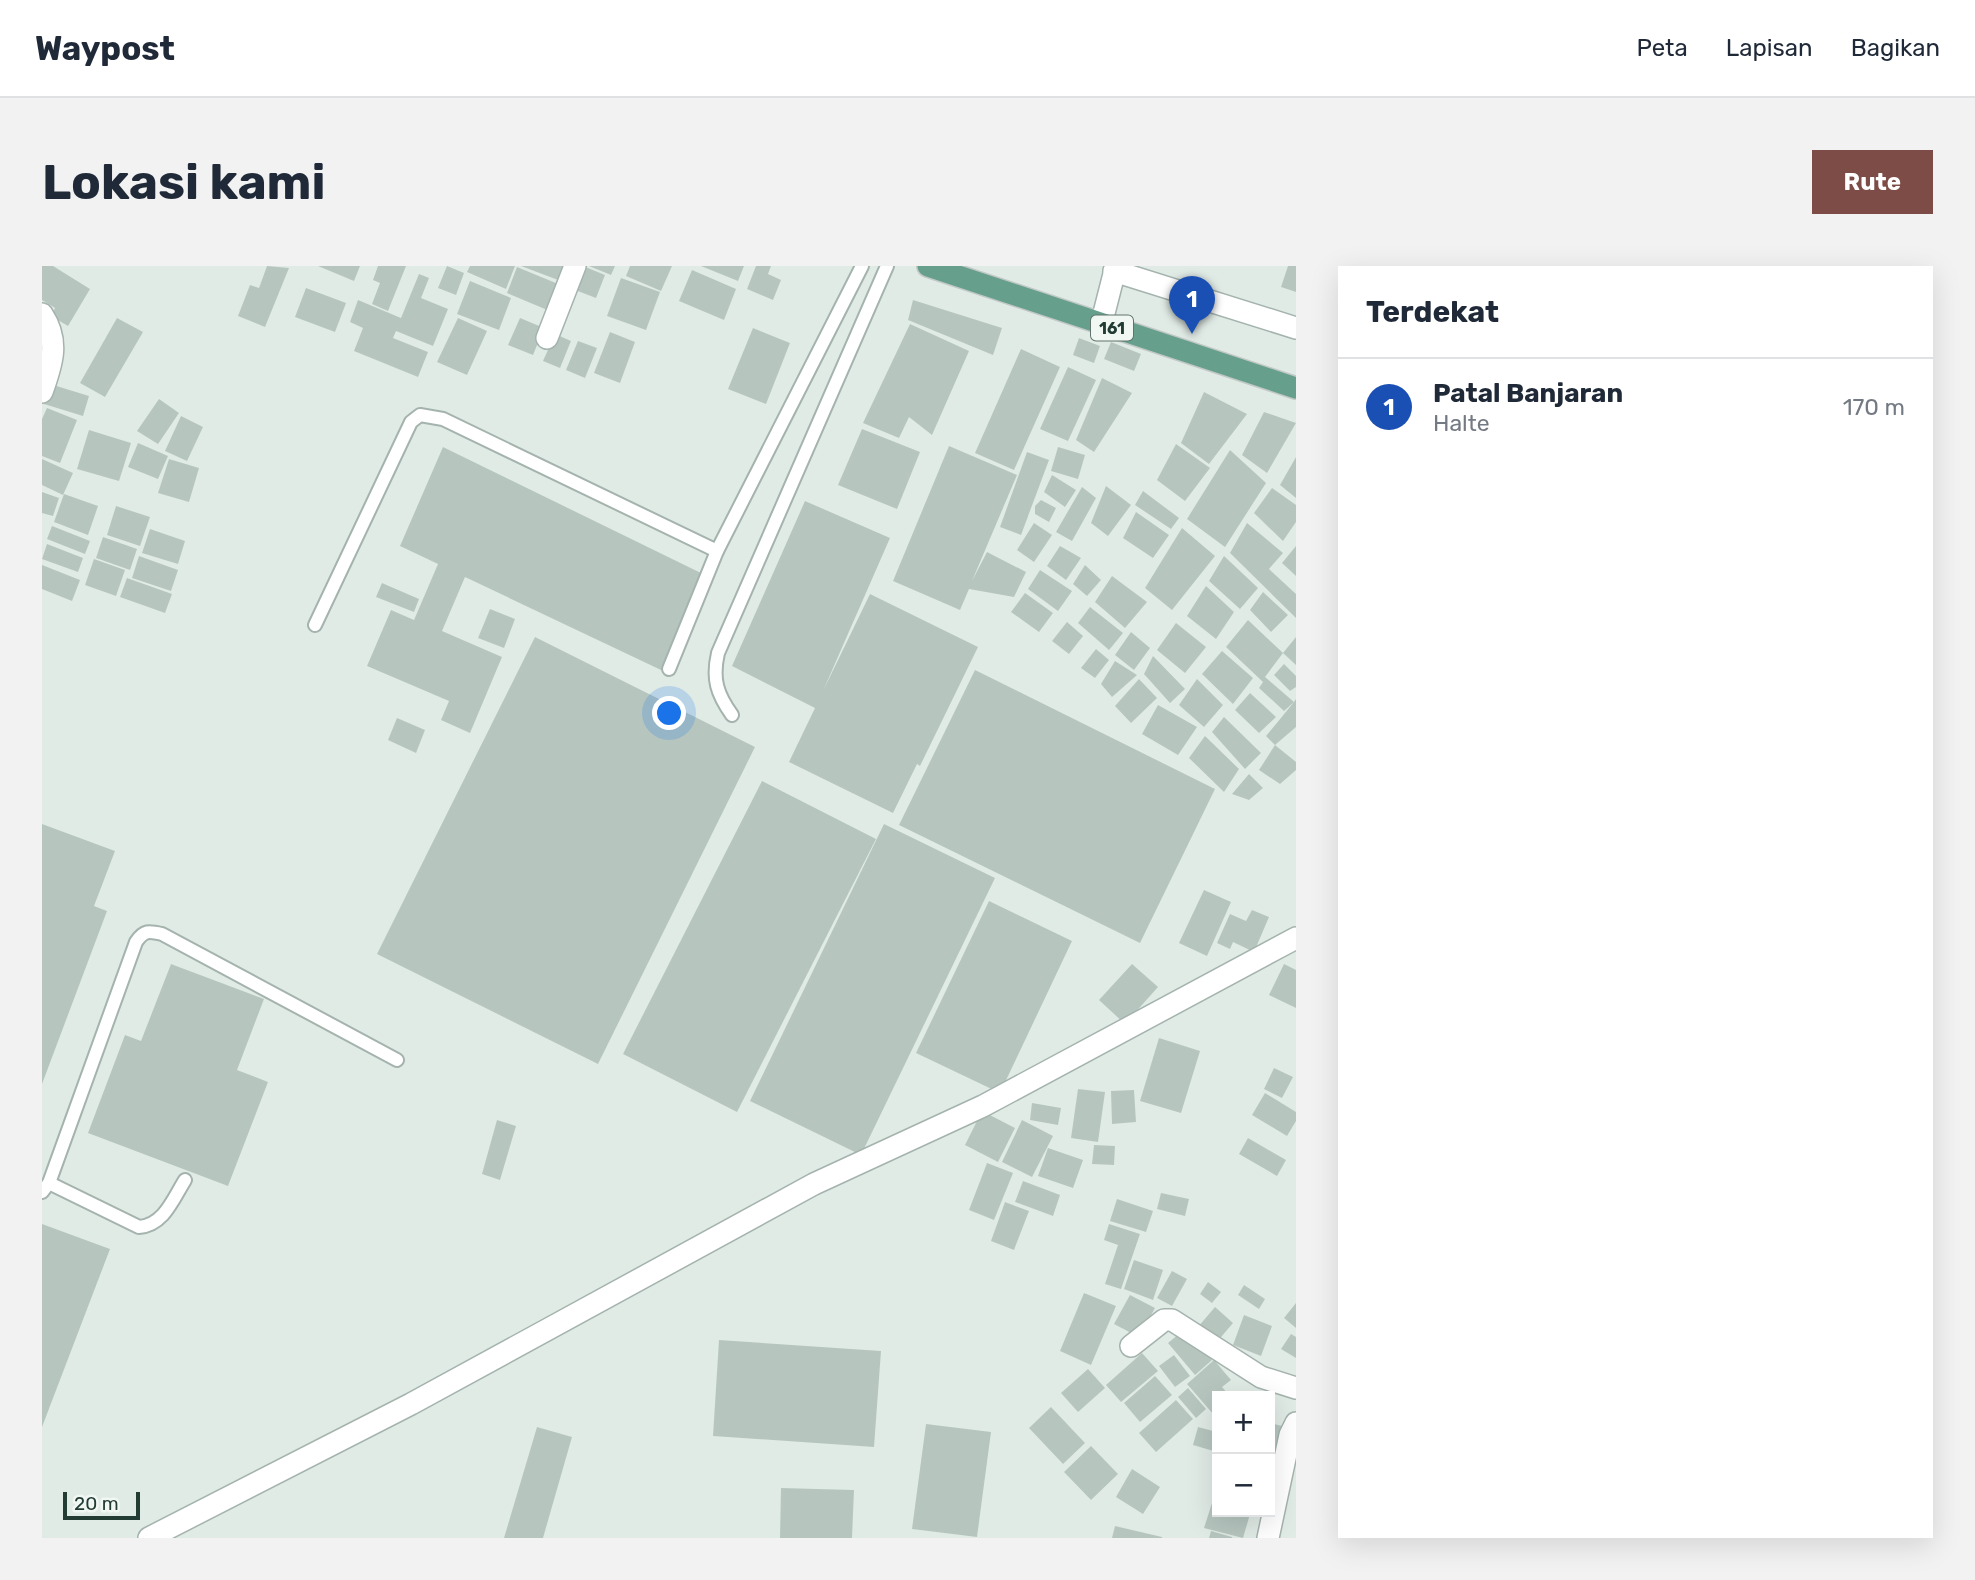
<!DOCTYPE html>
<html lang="id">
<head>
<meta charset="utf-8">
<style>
	:root { --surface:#fff; --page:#f2f2f3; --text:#1f2937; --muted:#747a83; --line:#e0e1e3; --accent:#7d4c47 }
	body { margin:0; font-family:Rubik,sans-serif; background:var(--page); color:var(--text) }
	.controls { position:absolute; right:21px; bottom:21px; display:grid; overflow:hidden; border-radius:0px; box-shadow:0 7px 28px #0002 }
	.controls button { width:63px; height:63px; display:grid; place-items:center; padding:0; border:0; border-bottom:2px solid var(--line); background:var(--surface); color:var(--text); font:35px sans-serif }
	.scale { position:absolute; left:21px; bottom:18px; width:77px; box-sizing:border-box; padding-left:7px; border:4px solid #223b33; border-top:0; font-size:19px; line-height:24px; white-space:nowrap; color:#223b33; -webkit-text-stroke:5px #f1f8f4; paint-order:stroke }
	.you { position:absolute; left:628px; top:448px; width:24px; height:24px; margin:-18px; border:5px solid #fff; border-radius:50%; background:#1a73e8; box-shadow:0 0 0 10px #1a73e833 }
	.badge { display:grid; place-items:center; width:46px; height:46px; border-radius:50%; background:var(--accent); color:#fff; font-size:23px; font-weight:700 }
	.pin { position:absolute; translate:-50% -58px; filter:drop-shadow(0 2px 4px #0008) }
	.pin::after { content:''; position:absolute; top:37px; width:24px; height:21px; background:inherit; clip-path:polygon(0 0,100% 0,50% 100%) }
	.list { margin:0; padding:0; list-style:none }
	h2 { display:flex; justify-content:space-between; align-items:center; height:91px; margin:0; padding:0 28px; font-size:30px }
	h2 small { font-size:23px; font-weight:400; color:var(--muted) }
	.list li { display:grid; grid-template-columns:46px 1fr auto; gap:21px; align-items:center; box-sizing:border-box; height:98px; padding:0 28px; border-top:2px solid var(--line) }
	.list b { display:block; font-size:26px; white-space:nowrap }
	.list p { margin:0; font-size:23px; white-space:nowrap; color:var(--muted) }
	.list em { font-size:23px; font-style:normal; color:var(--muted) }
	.map { position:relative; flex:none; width:1254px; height:1272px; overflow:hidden; border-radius:0px }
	header { display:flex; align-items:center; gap:42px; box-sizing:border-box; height:98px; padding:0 35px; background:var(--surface); border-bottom:2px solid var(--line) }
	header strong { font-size:33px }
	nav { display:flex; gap:38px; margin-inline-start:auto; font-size:24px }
	.intro { display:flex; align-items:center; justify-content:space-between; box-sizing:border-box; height:168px; padding:0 42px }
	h1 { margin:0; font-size:49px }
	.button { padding:18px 32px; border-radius:0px; background:var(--accent); color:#fff; font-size:24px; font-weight:700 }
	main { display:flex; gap:42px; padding:0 42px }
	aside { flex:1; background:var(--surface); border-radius:0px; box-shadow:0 7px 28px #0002 }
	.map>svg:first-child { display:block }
</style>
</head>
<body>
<header>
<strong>Waypost</strong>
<nav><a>Peta</a><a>Lapisan</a><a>Bagikan</a></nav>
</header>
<div class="intro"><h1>Lokasi kami</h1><a class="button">Rute</a></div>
<main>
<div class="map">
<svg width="1254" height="1272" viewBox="0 0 1254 1272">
	<rect width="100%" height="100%" fill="#e1ebe6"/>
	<g fill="#b6c6bf">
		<path d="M0,0h11l37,23 -22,37 -17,-10 4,-8 -13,-8z"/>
		<path d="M225,0l22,2 -24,59 -27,-11 12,-31 9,3z"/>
		<path d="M276,0h42l-6,15z"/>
		<path d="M336,0h28l-18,45 -16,-7 8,-21 -7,-3z"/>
		<path d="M405,0l17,7 -8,22 -18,-7z"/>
		<path d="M428,0h45l-9,23 -39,-17z"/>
		<path d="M479,0h51l-6,17z"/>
		<path d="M541,0l22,9 -9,23 -26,-10z"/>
		<path d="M547,0h26l-4,9z"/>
		<path d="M588,0h42l-11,25 -35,-15z"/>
		<path d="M659,0h43l-6,15z"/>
		<path d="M714,0h15l-3,8 13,6 -8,20 -26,-11z"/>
		<path d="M1246,0h8v26l-15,-5z"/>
		<path d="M475,1l46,19 -11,26 -45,-19z"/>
		<path d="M650,4l44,19 -12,31 -45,-19z"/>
		<path d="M377,8l10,4 -8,20 27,11 -15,37 -37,-15 -3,7 35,14 -10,25 -64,-26 9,-23 -13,-6 8,-22 43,18z"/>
		<path d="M579,12l39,14 -14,38 -39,-14z"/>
		<path d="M428,15l41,17 -12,32 -42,-16z"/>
		<path d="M264,22l40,15 -11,29 -40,-15z"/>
		<path d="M871,34l89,28 -9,27 -85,-35z"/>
		<path d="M75,52l26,14 -38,65 -25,-14z"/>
		<path d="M416,52l29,13 -20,44 -30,-13z"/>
		<path d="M478,52l24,10 -11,27 -25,-10z"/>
		<path d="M868,58l59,27 -37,84 -23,-18 -10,21 -36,-15z"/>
		<path d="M711,62l37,15 -24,61 -38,-15z"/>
		<path d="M568,66l25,10 -15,41 -26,-10z"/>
		<path d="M513,68l16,7 -11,27 -17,-7z"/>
		<path d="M1037,72l21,8 -6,17 -21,-8z"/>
		<path d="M536,75l19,7 -12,30 -19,-8z"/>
		<path d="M1069,76l30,12 -7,17 -30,-12z"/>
		<path d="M979,83l39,18 -46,103 -39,-17z"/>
		<path d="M1026,101l28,13 -28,61 -28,-12z"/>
		<path d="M1060,112l30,15 -38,59 -18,-12z"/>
		<path d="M8,118l39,12 -6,20 -39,-12z"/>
		<path d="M1162,126l43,22 -38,50 -28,-21z"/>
		<path d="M117,133l20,14 -21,31 -21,-13z"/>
		<path d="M5,142l30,12 -17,43 -18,-7v-37z"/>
		<path d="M1222,146l32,11 -29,50 -25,-18z"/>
		<path d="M139,150l22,11 -16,34 -22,-10z"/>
		<path d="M820,163l58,23 -23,57 -59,-24z"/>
		<path d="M47,164l42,13 -12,38 -42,-12z"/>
		<path d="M96,177l30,13 -10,23 -30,-12z"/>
		<path d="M1134,178l34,24 -25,33 -28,-21z"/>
		<path d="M907,180l68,29 -45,106 15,-29 39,20 -12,25 -45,-8 -9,21 -67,-29z"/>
		<path d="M401,181l260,127 -42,96 -196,-93 -23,54 60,26 -32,76 -29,-13 8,-19 -82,-35 24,-56 23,10 24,-56 -38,-18z"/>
		<path d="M1016,181l27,8 -7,24 -27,-8z"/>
		<path d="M1188,184l36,33 -41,64 -38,-28z"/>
		<path d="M985,186l22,8 -28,75 -21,-8z"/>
		<path d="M1254,191v41l-16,-13z"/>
		<path d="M0,193l31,14 -10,22 -21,-10z"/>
		<path d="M127,193l30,9 -10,34 -31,-9z"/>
		<path d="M1010,209l24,15 -11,17 -21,-15z"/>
		<path d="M1064,220l25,19 -23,31 -17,-13z"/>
		<path d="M1040,221l14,11 -24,43 -16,-9z"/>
		<path d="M1230,222l24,17v17l-13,19 -29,-28z"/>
		<path d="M1101,225l36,27 -8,11 -36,-24z"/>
		<path d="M0,226l17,6 -6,18 -11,-3z"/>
		<path d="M22,228l34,12 -10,29 -34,-13z"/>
		<path d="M999,234l15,8 -7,14 -14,-8v-8z"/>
		<path d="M763,235l85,37 -67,153 47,-97 108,53 -58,119 -3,-2 -24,49 -104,-51 26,-54 -83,-42z"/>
		<path d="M74,240l34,11 -10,29 -33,-11z"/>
		<path d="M1094,246l33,23 -16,23 -30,-20z"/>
		<path d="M992,257l18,12 -18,27 -17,-12z"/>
		<path d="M1205,257l36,30 -14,16 27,25v24l-66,-65z"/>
		<path d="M10,260l38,15 -5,13 -38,-15z"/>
		<path d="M1140,262l33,28 -43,54 -27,-22z"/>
		<path d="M108,263l35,12 -7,23 -36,-11z"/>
		<path d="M61,271l34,12 -7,21 -34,-12z"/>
		<path d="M5,278l36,14 -5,14 -36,-13z"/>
		<path d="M1018,280l21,12 -15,22 -19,-14z"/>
		<path d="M1254,280v30l-14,-13z"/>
		<path d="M97,290l39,14 -7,21 -39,-13z"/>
		<path d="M1182,290l34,32 -18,21 -31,-28z"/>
		<path d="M52,293l31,11 -9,26 -31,-11z"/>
		<path d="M0,299l38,15 -8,21 -30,-12z"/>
		<path d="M1043,299l16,15 -14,16 -14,-12z"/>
		<path d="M998,304l32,21 -14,20 -30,-22z"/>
		<path d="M1070,310l35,26 -22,26 -30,-26z"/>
		<path d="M85,312l45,16 -7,19 -45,-16z"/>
		<path d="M340,317l37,16 -5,13 -38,-15z"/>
		<path d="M1164,320l28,26 -18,27 -29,-23z"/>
		<path d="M1221,326l25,23 -17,17 -21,-22z"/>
		<path d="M983,327l28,20 -14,19 -28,-20z"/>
		<path d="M1048,341l33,26 -14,17 -31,-27z"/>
		<path d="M448,343l25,10 -11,29 -26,-10z"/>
		<path d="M1206,354l35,33 -18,24 29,25 2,-3v28l-21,18 -9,-9 28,-34 -10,9 -25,-23 4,-6 -37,-35z"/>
		<path d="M1025,356l16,14 -14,18 -17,-13z"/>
		<path d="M1134,357l30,24 -21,26 -28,-23z"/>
		<path d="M1089,366l19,16 -16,22 -19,-15z"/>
		<path d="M493,371l220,110 -157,317 -221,-110z"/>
		<path d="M1254,371v28l-13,-12z"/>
		<path d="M1054,383l13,11 -14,18 -14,-10z"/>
		<path d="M1180,385l31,27 -20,26 -31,-30z"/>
		<path d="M1111,390l32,33 -15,14 -26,-29z"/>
		<path d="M1073,395l22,14 -25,22 -11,-13z"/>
		<path d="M1242,398l12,12v11l-6,4 -16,-16z"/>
		<path d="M933,404l240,119 -75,154 -241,-118z"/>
		<path d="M1097,413l18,19 -26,25 -16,-17z"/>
		<path d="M1155,413l26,26 -19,22 -25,-22z"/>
		<path d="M1208,427l26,24 -17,16 -24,-23z"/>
		<path d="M1116,439l39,22 -19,28 -36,-21z"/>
		<path d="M1182,451l37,36 -16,16 -33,-37z"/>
		<path d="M355,452l28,12 -9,23 -28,-13z"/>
		<path d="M1163,470l34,33 -15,23 -35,-34z"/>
		<path d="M1233,479l21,17v8l-16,14 -21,-14z"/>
		<path d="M1207,508l14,14 -14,12 -17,-6z"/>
		<path d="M720,515l114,58 -139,273 -114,-58z"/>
		<path d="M0,558l73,27 -21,55 13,5 -65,173z"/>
		<path d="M842,558l111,54 -134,277 -111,-54z"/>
		<path d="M1162,624l27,12 -24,54 -28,-13z"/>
		<path d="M947,635l83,40 -72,152 -84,-40z"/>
		<path d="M1210,644l17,7 -15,35 -21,-10 -3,7 -13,-6 13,-29 16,7z"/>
		<path d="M129,698l93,35 -27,71 31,12 -40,104 -140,-53 37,-98 16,6z"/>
		<path d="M1090,698l26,23 -33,37 -26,-24z"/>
		<path d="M1242,698l12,6v38l-27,-13z"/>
		<path d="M1117,772l41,13 -19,62 -41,-12z"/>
		<path d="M1232,802l19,9 -11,21 -18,-9z"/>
		<path d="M1036,823l27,3 -7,50 -27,-4z"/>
		<path d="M1092,824l2,32 -24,2 -1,-33z"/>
		<path d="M1223,827l31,19v9l-9,15 -35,-21z"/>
		<path d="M990,837l29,5 -3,17 -28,-5z"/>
		<path d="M940,845l33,17 -17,34 -33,-17z"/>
		<path d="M455,854l19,6 -16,54 -18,-6z"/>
		<path d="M980,854l31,16 -21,41 -30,-15z"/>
		<path d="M1206,872l38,22 -9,16 -38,-22z"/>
		<path d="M1052,879l21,1 -1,19 -22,-1z"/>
		<path d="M1006,882l35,12 -10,28 -35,-12z"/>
		<path d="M945,897l26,10 -19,47 -25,-10z"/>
		<path d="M981,915l37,14 -7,21 -38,-14z"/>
		<path d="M1119,927l28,6 -4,17 -28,-7z"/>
		<path d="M1075,933l36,12 -7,21 -36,-11z"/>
		<path d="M963,936l24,9 -15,39 -23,-9z"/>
		<path d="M0,958l68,25 -68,178z"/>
		<path d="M1067,958l31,10 -19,55 -16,-5 13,-39 -14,-5z"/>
		<path d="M1092,994l29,10 -10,30 -29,-11z"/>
		<path d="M1130,1005l15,8 -15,27 -15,-8z"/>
		<path d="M1166,1016l13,10 -9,11 -12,-9z"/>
		<path d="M1202,1019l21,14 -6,10 -21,-14z"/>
		<path d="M1042,1027l32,13 -25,59 -31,-14z"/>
		<path d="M1088,1029l25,13 -16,29 -25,-13z"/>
		<path d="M1254,1037v25l-12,-10z"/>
		<path d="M1173,1041l18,16 -17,20 -18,-16z"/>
		<path d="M1202,1049l28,11 -11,30 -28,-11z"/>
		<path d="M1143,1063l27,31 -17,15 -27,-32z"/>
		<path d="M1249,1068l5,3v21l-15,-9z"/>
		<path d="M677,1074l162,11 -7,96 -161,-11z"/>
		<path d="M1100,1087l16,18 -37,31 -15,-17z"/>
		<path d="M1132,1089l16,21 -15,11 -16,-21z"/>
		<path d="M1172,1094l17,20 -9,7 8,9h-13v16l-3,3 -27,-31z"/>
		<path d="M1046,1103l17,19 -27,24 -17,-19z"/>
		<path d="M1113,1110l17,19 -32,27 -16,-19z"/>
		<path d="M1146,1122l18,21 -10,9 -18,-21z"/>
		<path d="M1134,1134l17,19 -37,33 -17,-19z"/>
		<path d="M1009,1141l34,36 -22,21 -34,-36z"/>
		<path d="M1228,1157l16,4 -6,21 -10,-3z"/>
		<path d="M884,1158l65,8 -14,105 -65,-8z"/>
		<path d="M495,1161l35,10 -29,101h-39z"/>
		<path d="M1156,1161l19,5v20l-24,-7z"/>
		<path d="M1049,1180l27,28 -27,26 -27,-28z"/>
		<path d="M1228,1181l11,3 -8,28h-3z"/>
		<path d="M1090,1203l28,18 -17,27 -27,-17z"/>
		<path d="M739,1222l73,2 -2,48h-72z"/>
		<path d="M1170,1237l5,1v8l33,2 -7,24 -39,-10z"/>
		<path d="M1073,1260l47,11v1h-50z"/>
		<path d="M1169,1265l21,6v1h-23z"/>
	</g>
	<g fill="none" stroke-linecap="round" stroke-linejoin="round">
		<defs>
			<g id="service">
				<path d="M273,359l96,-203 9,-7 23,4 274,132 145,-285"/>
				<path d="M627,403l48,-118"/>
				<path d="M690,449c-15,-21 -20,-36 -14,-62l169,-387"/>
				<path d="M7,917l90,44c25,-2 34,-28 46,-47"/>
				<path d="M0,926l7,-9 87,-241c8,-12 13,-11 26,-8l235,126"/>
			</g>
			<g id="minor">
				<path d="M1072,5l182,57"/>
				<path d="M0,48c18,27 10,50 0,78"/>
				<path d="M1059,59l15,-59"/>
				<path d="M505,72l28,-72"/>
				<path d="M1089,1080l33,-26h8l89,57 35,11"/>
				<path d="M107,1272l262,-134 403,-220 169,-78 313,-168"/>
				<path d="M1226,1272l22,-103 6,-12"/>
			</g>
			<path id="primary" d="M886,0l368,122"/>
		</defs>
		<use href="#service" stroke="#a4b3ad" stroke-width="16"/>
		<use href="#minor" stroke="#a4b3ad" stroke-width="24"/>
		<use href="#primary" stroke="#c1c8c6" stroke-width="24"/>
		<use href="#service" stroke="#fff" stroke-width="12"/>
		<use href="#minor" stroke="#fff" stroke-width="21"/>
		<use href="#primary" stroke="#66a08d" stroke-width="21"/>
	</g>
	<g text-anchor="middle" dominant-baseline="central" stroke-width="5" stroke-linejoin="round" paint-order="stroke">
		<rect fill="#f1f8f4" stroke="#60746d" stroke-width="2" x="1049" y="49.5" width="42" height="25" rx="5"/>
		<g font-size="16" font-weight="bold" fill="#223b33">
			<text x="1070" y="62">161</text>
		</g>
	</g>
</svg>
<div class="controls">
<button>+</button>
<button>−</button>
</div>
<div class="scale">20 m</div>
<div class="you"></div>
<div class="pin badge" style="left:1150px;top:68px;background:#1a4fb4">1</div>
</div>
<aside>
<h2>Terdekat<small></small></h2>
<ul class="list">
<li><span class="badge" style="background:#1a4fb4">1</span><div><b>Patal Banjaran</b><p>Halte</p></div><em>170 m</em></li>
</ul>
</aside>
</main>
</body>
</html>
